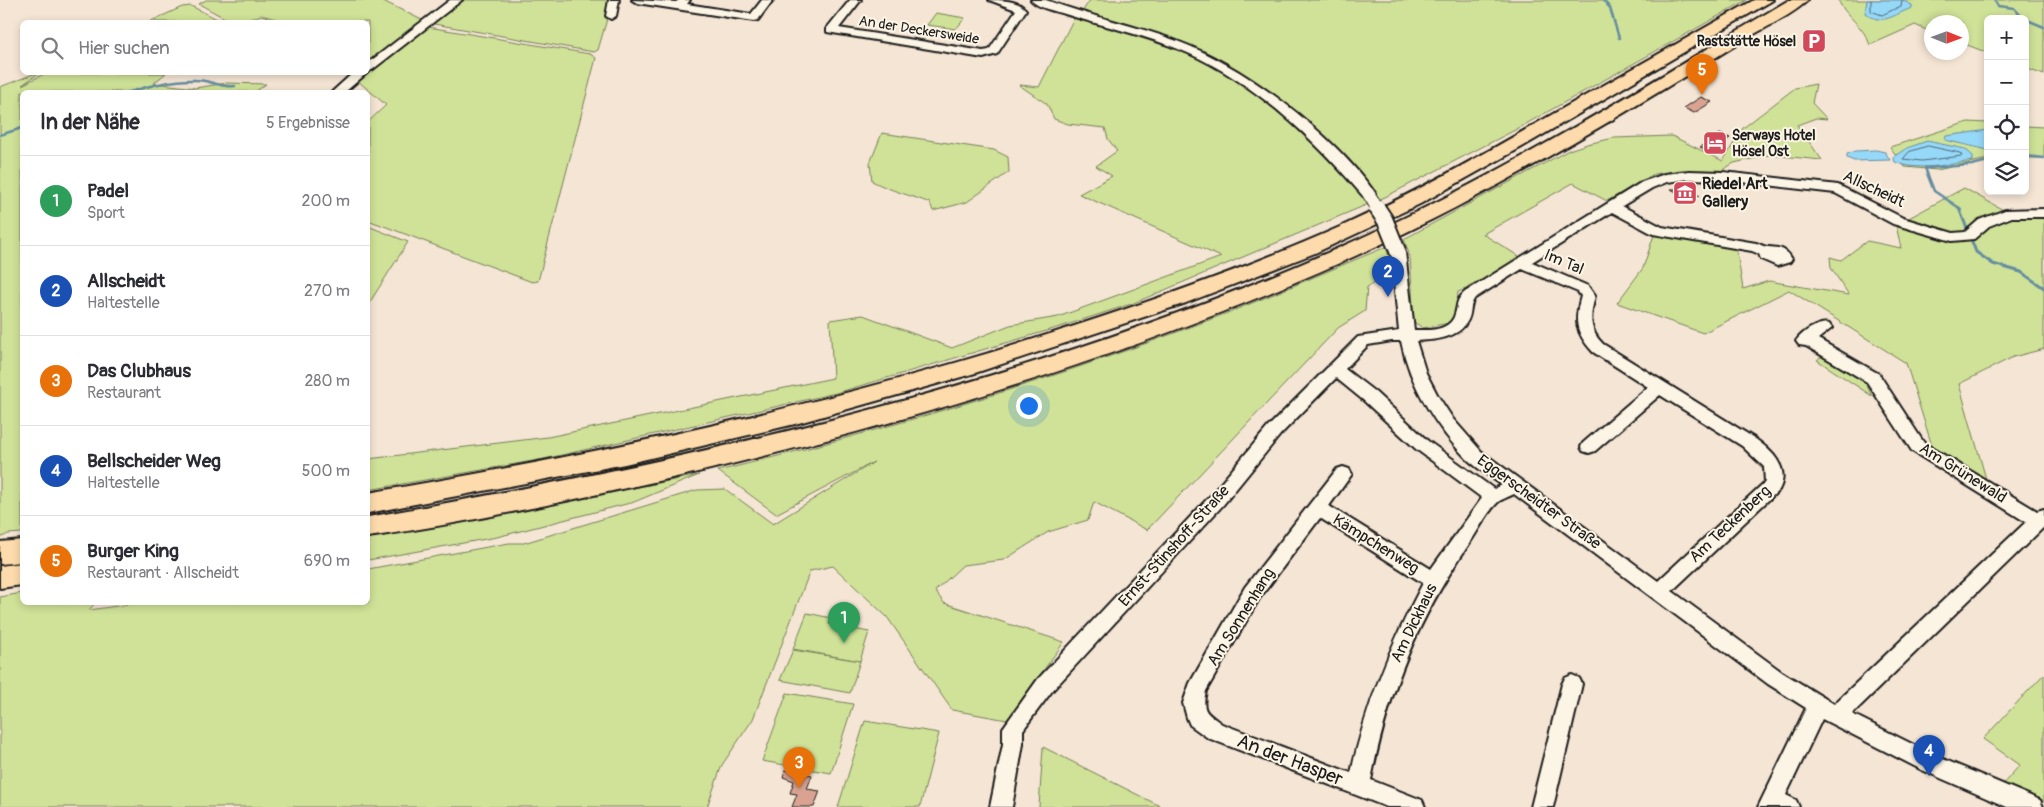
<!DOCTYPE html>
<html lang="de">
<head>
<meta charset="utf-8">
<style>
	:root { --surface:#fff; --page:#f2f2f3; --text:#2b2b33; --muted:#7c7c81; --line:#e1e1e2; --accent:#2563eb }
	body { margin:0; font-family:Pangolin,sans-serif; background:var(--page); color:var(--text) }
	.controls { position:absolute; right:15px; top:15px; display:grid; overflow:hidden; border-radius:8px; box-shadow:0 2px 8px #0003 }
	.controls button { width:45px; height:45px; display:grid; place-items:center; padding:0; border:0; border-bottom:1px solid var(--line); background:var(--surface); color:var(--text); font:25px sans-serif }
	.compass { position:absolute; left:1924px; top:15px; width:45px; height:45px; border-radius:50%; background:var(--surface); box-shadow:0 2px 8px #0003; rotate:91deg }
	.you { position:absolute; left:1028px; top:405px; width:18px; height:18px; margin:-12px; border:4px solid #fff; border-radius:50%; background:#1a73e8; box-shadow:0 0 0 8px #1a73e833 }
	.badge { display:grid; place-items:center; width:32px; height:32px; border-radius:50%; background:var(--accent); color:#fff; font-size:16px; font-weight:700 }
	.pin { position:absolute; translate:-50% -41px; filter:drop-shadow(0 1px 2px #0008) }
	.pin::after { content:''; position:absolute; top:26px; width:18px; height:15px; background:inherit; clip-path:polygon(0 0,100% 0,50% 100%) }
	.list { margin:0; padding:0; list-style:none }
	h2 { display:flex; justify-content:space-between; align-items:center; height:65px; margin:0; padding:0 20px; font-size:21px }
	h2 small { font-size:16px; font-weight:400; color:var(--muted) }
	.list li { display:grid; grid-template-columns:32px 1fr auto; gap:15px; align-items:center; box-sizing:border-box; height:90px; padding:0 20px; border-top:1px solid var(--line) }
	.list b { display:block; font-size:19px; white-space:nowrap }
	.list p { margin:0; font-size:16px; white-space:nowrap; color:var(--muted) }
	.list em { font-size:16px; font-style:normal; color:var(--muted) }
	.icon { flex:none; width:28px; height:28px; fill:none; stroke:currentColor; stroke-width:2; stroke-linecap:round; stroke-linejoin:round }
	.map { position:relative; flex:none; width:2044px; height:807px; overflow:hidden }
	.search { position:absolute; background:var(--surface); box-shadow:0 2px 8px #0003; left:20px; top:20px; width:350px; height:55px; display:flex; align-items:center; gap:12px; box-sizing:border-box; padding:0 18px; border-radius:8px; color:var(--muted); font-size:19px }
	.panel { position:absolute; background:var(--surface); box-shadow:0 2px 8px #0003; left:20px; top:90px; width:350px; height:515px; border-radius:8px }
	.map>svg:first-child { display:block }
</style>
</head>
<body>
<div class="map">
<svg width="2044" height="807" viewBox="0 0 2044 807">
	<rect width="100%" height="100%" fill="#f5e5d4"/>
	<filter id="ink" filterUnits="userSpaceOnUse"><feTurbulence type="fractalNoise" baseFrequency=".02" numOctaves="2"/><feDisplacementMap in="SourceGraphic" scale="10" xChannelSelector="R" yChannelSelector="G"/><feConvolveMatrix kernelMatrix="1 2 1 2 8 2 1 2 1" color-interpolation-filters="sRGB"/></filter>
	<g filter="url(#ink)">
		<g fill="#cfe297" stroke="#767f5a">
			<path d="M206,0h175l43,21 -56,44v-43h-81l-26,-7 -19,7h-10l-33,-18z"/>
			<path d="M459,0h149l-1,19 -9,31 -4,2 -160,-28 -1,-4z"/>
			<path d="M1090,0h657l-232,130 -130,67 -251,106 -74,24 -224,66 -292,66 -176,31v-31l180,-22 285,-59 -3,-58 33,-5 89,33 58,-23 48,-8 163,-60 -142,-63 33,-18 -16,-10 21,-15 -9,-12 -3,-11 -37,-4 -14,-5 -7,-15 -28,-19 20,2 35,-69 8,-6z"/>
			<path d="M1838,0h206v75l-19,-7v-49h-37v34l-26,-10v-21h-30l-1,10 -16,-7 -45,20c-6,-19 -24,-28 -32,-45z"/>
			<path d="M191,6l32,16h-74l33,-15z"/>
			<path d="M936,13l29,5 -9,11 -29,-4z"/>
			<path d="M428,27l162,27 6,4 -58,223 -6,1 -164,-62v-98l18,-17 -28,-24 64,-53z"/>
			<path d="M36,73h3l-17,12 24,-12h120l-12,10 41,5 32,-5 39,1 -11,8h-233v441l-14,1 -8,4v-451z"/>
			<path d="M1816,84l-4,19 15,16 -11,-1 -19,7 25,35 -52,-5 -36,8 -15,9 -39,-2 -26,4 -47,27 -34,-18 -90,51 37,23 -46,29 -16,6 -2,21 -7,10 -26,5 -9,-6 -4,-65 -6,-18 165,-89 18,-6 27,-6 58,-2 51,25 20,-33 52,-40z"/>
			<path d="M1968,122l20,1v36l-51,11 -32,-3 -15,-20z"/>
			<path d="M2025,126l19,1v31h-19z"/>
			<path d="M882,133l112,17 14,7 1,15 -42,30 -34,9 -3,-8c-20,-8 -39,-12 -58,-22l-2,-18z"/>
			<path d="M1964,188l43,24 35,3 2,6v128l-31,8 -54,27 27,95 -53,-30 -27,-86 -117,-73 -86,43 -86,-30 26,-35 12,-36 81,14 7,43 26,-8 80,14 -18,-27 -1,-11 11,3 26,-19 34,7 -5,-23z"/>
			<path d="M368,226l40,16 -40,63z"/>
			<path d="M1386,247l3,10 -6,2 -1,20 -15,8 -2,24 -27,17 -191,202 -53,-28 -6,18 -40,12 -44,28 -41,5 -28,26 9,12 120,39 -57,78 -55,-10 -65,-93 -54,-51 -23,5 -57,148 -31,46 -15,42h-707v-210l22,-4v9l73,1 -6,7 56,-8h223v-33l141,-26h15l173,-53 28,-1 48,35 101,-62 -98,52 -58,-43c164,-40 325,-88 483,-148 62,-23 123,-51 185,-76z"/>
			<path d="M1824,354l38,22 10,20 -55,-36z"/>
			<path d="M699,475l-65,27 -137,35 -129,23v-23l121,-20z"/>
			<path d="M807,613l24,5 -2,6 40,8 -9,29 -67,-12z"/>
			<path d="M793,650l67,11 -10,32 -70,-13z"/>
			<path d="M2044,674v127l-41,-17 17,-19 -37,-26z"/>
			<path d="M787,693l66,11 -22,69 -69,-12z"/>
			<path d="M865,721l74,12 -19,74h-82z"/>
			<path d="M1043,747l119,60h-123z"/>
		</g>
		<g fill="#96d8f8" stroke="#658da0">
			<path d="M1867,0h35l10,5v3c-18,6 -29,19 -47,5z"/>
			<path d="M1988,130v20l-43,-10 1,-4z"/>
			<path d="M1927,141l38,8 8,7v5c-24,3 -56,11 -78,1l-2,-5 14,-9z"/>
			<path d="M1876,150l9,2 5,8 -36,1 -7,-3v-4l8,-3z"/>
		</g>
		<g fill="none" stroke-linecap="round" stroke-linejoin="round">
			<g stroke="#4d6774" stroke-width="1">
				<path d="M1871,0v11l11,4 19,-9 1,-6"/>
				<path d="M1928,146l32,7 2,3 -40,5 -19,-2 6,-7z"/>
			</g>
			<g stroke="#658da0" stroke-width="2.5">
				<path d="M1603,0l7,8 9,30"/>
				<path d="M1994,0l4,6 16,2 10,11"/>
				<path d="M2025,19l19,8"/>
				<path d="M129,92c21,-6 44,-13 67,-12 14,0 25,8 39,6"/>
				<path d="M0,135l22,-7"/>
				<path d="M2025,156l19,2"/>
				<path d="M1961,209l-27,-18 -9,-23 47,-3 16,-4"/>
			</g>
			<path stroke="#658da0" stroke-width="3" d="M1959,208l17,44 17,12 28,8 23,16"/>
		</g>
		<g fill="#daa391" stroke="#1c1c1c">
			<path d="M1701,97l11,5 -18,11 -10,-5z"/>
			<path d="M1720,134l10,4 -20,14 -10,-5z"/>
			<path d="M1671,189h15l14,7 -15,1z"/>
			<path d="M785,770l27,5 -5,14 13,2 -6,16h-22l5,-13 -7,-1 4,-12 -11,-4z"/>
		</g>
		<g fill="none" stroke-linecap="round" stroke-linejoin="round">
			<defs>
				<g id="minor">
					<path d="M450,0h12l-90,70 -4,1v-8z"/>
					<path d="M609,0h10l-3,16 -5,3 -5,-3z"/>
					<path d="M632,0l44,2 3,-2h11l-3,4 64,10 11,-14h11l-15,20 -4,1 -117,-18z"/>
					<path d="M850,0h11l-22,28 144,23 6,-1 27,-40 -27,-10c13,0 29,0 37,10l-29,44 -14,4 -156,-26v-4z"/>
					<path d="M1031,0h15c43,16 88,25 131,41 68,25 156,93 198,152l-7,4 -5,-1c-49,-57 -106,-112 -175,-143 -39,-17 -82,-26 -123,-39 -10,-3 -27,-6 -34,-14z"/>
					<path d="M354,72h14l-23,20h-13z"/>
					<path d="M1689,171l34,1 115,13 65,33 50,15 12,-1 14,-12 26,-10 39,-1v8h-32l-23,9 -15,13 -22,2 -59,-17 -58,-31 -112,-13 -34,-1 -22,3 -15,6 -30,18 40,21 94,16c4,1 8,4 12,4 12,1 17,1 24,12l-2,3 -13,4 -16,-7 -2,-5 -7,-3 -99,-17 -41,-22 -80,50 56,24 7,10c-5,20 -7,33 8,48l151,94c17,12 37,30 25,52l-107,101 110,81 52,32 192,-182 -114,-71 -45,-69 -61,-36 -7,-1 -3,-4c6,-9 23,-20 33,-17l3,4 -14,11 61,35 45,69 113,68 7,-2v18l-192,187 84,42 104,44 3,7h-36l-85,-37 -100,-51 -36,76 10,5 3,7h-41l48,-99 -38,-24 -254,-190c-5,3 -13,5 -17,9 -11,11 -19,28 -28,41 -52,76 -80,145 -98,236l51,20 3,7h-38l-179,-69 -18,-13 -3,-7 -4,-15 7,-20 55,-96 92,-118 6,-2 6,2 3,5 -23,32 102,63 51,-71 -66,-49 -53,-49 -27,-22 -56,57 -57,70 -171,186 -18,24 -11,15v14l-11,63h-22l13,-63v-16l35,-49 173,-184 57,-68 90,-90 41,-6 -8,-79 2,-3h10l2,3 9,78c13,0 33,2 40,-13 5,-12 0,-15 11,-25l177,-110 23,-8zM1522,269l56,23 3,4c-7,24 -6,37 12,56l55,35 -65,56 -2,4 2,4 6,2 6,-2 65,-56 82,51 22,21 1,15 -107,99 -177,-130 -28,-32 -15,-23 -12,-23 -10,-32c18,-1 43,-2 52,-21 4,-8 1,-15 7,-22zM1392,341h9c9,44 35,87 67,119 10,9 23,17 34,25l-8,4 -66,-48 -53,-49 -30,-23 23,-24zM1320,518l103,65c-32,61 -57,122 -72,190l-129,-49c-15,-11 -21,-12 -16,-33l53,-92z"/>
					<path d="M1572,675l7,3 3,6 -29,123h-22l31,-123 3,-6z"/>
				</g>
				<g id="highway">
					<path d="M1754,0h19l-251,147 -102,57 -105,49 -129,50 -214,71 -177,50 -170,40 -257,49v-20c247,-42 493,-95 731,-175 82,-27 164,-57 243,-92 73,-33 142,-72 211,-112 67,-38 134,-76 201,-114z"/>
					<path d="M1789,0h19c-16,15 -40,26 -59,37 -42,26 -85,52 -127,77 -80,47 -162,94 -247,133 -222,102 -456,174 -694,229 -104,23 -209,46 -313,61v-20c344,-60 672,-135 993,-279 149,-67 288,-155 428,-238z"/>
					<path d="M22,540v22l-22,2v-22z"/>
					<path d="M22,563v22l-22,3v-22z"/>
				</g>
			</defs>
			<use href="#minor" stroke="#1c1c1c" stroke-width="4"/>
			<use href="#highway" stroke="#1c1c1c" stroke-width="4"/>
			<use href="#minor" fill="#fcf5e5" fill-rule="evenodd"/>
			<use href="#highway" fill="#fedbac" fill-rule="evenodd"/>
			<defs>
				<path id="minor-bridge-far1" d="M1368,193l10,16"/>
				<path id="minor-bridge" d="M1377,208l8,12 13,32"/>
			</defs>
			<use href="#minor-bridge-far1" stroke="#1c1c1c" stroke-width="14" stroke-linecap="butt"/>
			<use href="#minor-bridge" stroke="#1c1c1c" stroke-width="19" stroke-linecap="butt"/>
			<use href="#minor-bridge-far1" stroke="#fcf5e5" stroke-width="12"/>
			<use href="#minor-bridge" stroke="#fcf5e5" stroke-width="15"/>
		</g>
	</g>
	<defs>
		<symbol id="parking-square" viewBox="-11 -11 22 22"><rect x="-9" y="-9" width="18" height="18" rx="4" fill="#d1495b" stroke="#fcf5e5"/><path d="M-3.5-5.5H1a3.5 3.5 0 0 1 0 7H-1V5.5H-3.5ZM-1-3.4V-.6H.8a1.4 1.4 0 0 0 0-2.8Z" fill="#fff"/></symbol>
		<symbol id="hotel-square" viewBox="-11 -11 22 22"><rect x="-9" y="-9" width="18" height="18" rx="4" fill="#d1495b" stroke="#fcf5e5"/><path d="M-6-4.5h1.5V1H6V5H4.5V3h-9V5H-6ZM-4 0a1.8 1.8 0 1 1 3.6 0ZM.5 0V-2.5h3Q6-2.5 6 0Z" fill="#fff"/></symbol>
		<symbol id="museum-square" viewBox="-11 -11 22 22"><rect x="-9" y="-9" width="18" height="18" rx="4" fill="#d1495b" stroke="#fcf5e5"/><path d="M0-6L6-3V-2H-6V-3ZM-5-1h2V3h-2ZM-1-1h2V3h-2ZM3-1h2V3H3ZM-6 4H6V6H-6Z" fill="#fff"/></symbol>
	</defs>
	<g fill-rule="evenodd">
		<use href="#parking-square" x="1800" y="27" width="28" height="28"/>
		<use href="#hotel-square" x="1701" y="129" width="28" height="28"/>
		<use href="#museum-square" x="1671" y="179" width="28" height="28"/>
	</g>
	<g text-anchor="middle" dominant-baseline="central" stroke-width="4" stroke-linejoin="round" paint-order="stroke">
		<g font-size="14" fill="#1c1c1c" stroke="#fcf5e5">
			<text transform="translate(919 30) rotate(9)">An der Deckersweide</text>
		</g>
		<g font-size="14" font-weight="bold" fill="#1c1c1c" stroke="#fcf5e5" text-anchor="end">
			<text x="1796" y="41">Raststätte Hösel</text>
			<text x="1732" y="135" text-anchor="start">Serways Hotel<tspan x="1732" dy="16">Hösel Ost</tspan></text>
		</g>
		<g font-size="16" font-weight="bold" fill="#1c1c1c" stroke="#fcf5e5" text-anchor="start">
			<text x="1702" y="184">Riedel Art<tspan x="1702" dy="18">Gallery</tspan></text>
		</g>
		<g font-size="16" fill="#1c1c1c" stroke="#fcf5e5">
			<text transform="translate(1874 189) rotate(25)">Allscheidt</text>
			<text transform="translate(1564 262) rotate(23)">Im Tal</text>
			<text transform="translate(1963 473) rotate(32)">Am Grünewald</text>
			<text transform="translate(1539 502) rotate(36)">Eggerscheidter Straße</text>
			<text transform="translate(1730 524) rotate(-43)">Am Teckenberg</text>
			<text transform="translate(1376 544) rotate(32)">Kämpchenweg</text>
			<text transform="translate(1174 546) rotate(-48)">Ernst-Stinshoff-Straße</text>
			<text transform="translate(1241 617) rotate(-58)">Am Sonnenhang</text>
			<text transform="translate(1414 623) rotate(-64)">Am Dickhaus</text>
		</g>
		<g font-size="19" fill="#1c1c1c" stroke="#fcf5e5">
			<text transform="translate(1290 760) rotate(21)">An der Hasper</text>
		</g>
	</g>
</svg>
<div class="controls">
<button>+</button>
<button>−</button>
<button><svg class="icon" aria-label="locate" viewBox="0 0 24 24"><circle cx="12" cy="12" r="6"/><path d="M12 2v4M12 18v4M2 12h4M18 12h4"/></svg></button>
<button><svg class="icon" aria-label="layers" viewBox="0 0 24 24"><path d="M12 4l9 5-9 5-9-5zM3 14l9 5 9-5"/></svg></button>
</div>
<svg class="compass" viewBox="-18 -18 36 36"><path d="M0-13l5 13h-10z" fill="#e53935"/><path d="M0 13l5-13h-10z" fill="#7c7c81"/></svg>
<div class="you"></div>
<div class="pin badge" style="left:844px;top:643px;background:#2e9e5b">1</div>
<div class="pin badge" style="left:1388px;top:297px;background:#1a4fb4">2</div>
<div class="pin badge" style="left:799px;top:788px;background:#e8710a">3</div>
<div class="pin badge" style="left:1929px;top:776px;background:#1a4fb4">4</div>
<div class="pin badge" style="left:1702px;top:95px;background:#e8710a">5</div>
<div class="search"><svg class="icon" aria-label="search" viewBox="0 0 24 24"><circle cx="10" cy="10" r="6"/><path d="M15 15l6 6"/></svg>Hier suchen</div>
<section class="panel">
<h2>In der Nähe<small>5 Ergebnisse</small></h2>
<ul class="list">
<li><span class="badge" style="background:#2e9e5b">1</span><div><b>Padel</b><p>Sport</p></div><em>200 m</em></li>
<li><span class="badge" style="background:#1a4fb4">2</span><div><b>Allscheidt</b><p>Haltestelle</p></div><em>270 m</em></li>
<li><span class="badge" style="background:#e8710a">3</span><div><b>Das Clubhaus</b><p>Restaurant</p></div><em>280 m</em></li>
<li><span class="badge" style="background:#1a4fb4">4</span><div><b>Bellscheider Weg</b><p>Haltestelle</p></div><em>500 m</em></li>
<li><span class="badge" style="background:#e8710a">5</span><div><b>Burger King</b><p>Restaurant · Allscheidt</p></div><em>690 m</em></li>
</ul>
</section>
</div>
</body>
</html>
